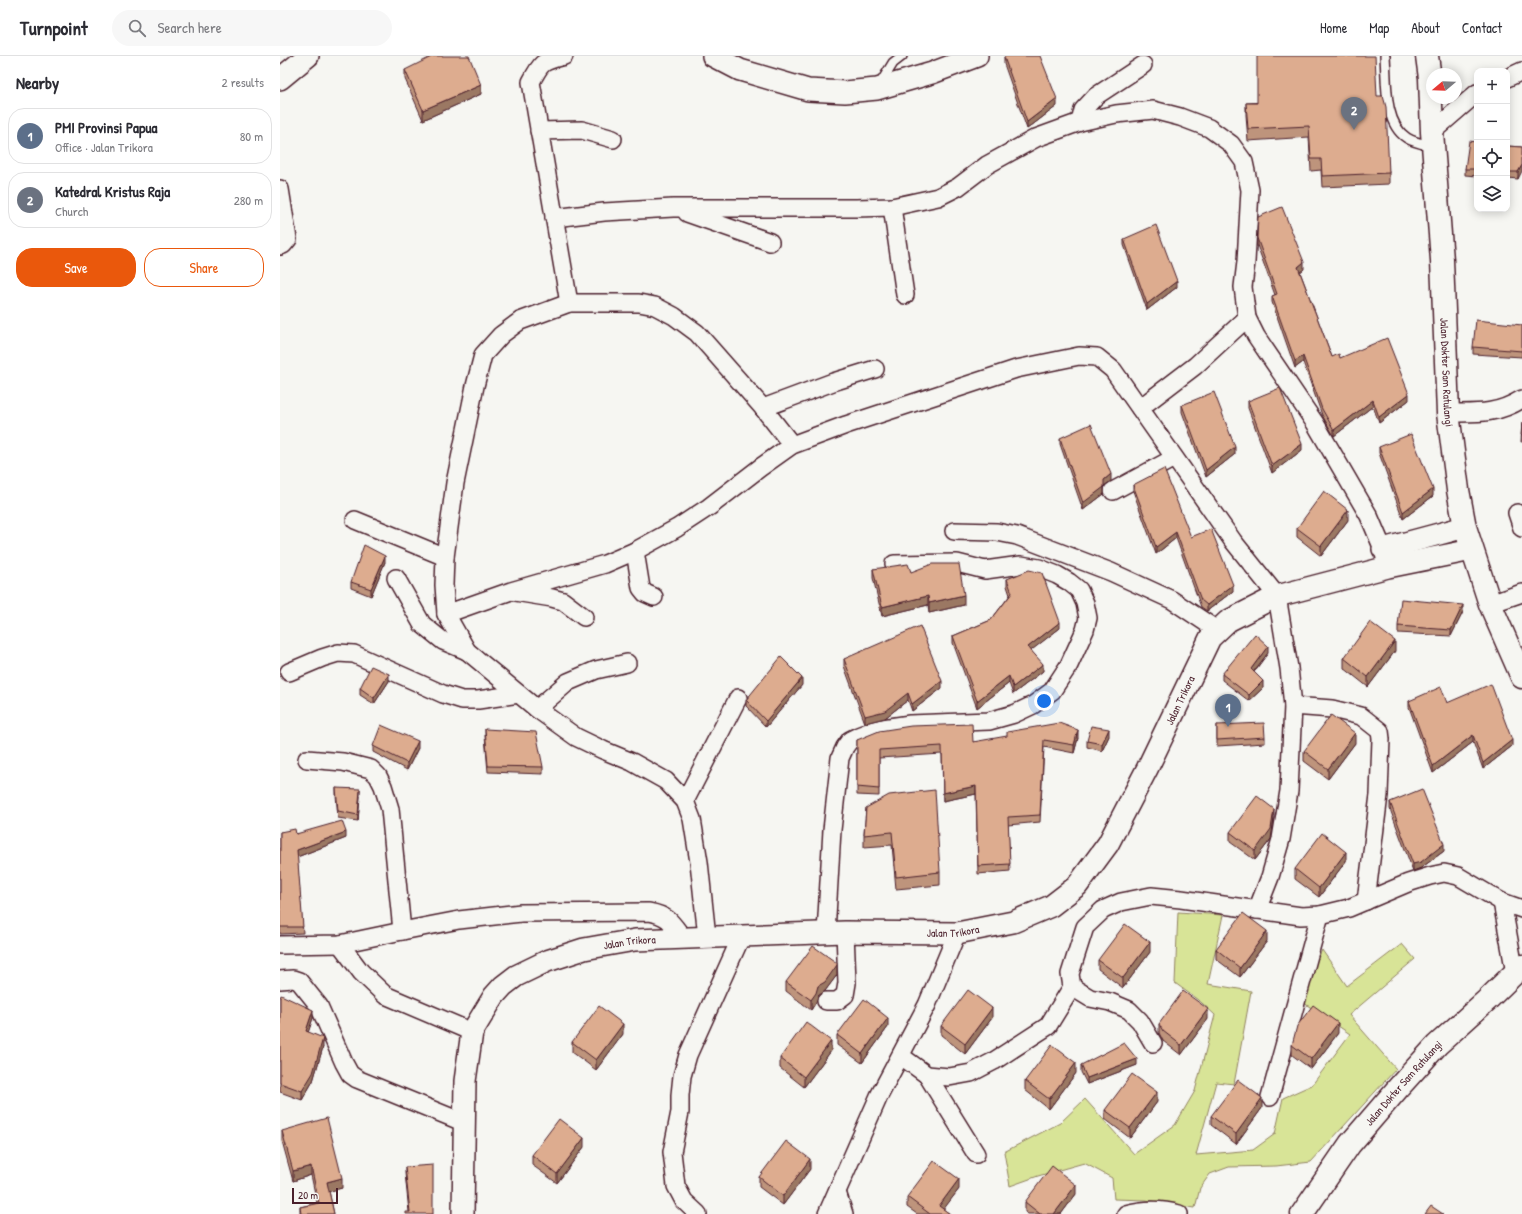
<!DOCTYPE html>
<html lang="en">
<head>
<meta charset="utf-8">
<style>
	:root { --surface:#fff; --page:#f7f7f7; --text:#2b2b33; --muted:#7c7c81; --line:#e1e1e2; --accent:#ea580c }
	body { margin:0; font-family:"Patrick Hand",sans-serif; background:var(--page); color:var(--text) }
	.controls { position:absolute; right:12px; top:12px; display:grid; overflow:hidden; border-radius:8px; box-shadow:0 2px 10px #0003 }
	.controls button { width:36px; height:36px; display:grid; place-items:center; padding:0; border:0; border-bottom:1px solid var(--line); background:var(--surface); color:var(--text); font:20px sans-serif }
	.compass { position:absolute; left:1146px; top:12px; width:36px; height:36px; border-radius:50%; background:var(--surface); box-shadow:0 2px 10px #0003; rotate:251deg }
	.scale { position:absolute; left:12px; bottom:10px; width:46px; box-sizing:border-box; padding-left:4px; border:2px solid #4a1f2b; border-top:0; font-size:11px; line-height:14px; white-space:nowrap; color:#4a1f2b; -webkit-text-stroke:3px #f6f6f2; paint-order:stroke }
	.you { position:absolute; left:764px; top:645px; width:14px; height:14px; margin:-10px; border:3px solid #fff; border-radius:50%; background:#1a73e8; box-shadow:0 0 0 6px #1a73e833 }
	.badge { display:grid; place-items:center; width:26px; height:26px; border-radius:50%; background:var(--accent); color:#fff; font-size:13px; font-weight:700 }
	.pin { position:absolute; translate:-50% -33px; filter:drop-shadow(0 1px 2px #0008) }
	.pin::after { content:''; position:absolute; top:21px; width:14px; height:12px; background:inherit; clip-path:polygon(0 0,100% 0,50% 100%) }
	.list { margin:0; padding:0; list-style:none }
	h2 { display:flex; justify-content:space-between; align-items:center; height:52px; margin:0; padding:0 16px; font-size:17px }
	h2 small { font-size:13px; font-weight:400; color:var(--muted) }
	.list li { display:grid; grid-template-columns:26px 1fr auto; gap:12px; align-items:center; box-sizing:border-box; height:56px; margin:0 8px 8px; padding:0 8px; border:1px solid var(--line); border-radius:16px }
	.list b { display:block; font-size:15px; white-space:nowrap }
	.list p { margin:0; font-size:13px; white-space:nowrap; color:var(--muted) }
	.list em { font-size:13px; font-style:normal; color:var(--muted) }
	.actions { display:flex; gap:8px; padding:12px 16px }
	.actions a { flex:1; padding:9px 0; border:1px solid var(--accent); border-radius:16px; text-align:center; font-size:14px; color:var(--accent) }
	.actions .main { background:var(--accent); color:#fff }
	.icon { flex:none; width:22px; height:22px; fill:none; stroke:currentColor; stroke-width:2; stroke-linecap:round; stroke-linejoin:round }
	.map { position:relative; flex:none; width:1242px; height:1158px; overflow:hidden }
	header { display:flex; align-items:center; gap:24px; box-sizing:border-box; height:56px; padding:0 20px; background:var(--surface); border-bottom:1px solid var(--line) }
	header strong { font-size:19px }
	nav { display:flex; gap:22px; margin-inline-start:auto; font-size:14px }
	.search { width:280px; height:36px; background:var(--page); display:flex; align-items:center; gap:10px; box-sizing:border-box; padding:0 14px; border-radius:22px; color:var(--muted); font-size:15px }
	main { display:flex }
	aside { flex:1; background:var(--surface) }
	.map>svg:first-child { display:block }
</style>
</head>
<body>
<header>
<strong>Turnpoint</strong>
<div class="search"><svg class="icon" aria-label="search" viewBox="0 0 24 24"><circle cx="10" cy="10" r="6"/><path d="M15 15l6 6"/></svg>Search here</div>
<nav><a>Home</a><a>Map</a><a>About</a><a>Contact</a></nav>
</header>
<main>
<aside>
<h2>Nearby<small>2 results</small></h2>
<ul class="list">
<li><span class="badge" style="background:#5c6f8a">1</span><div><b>PMI Provinsi Papua</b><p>Office · Jalan Trikora</p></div><em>80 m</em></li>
<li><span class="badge" style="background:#6b7280">2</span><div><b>Katedral Kristus Raja</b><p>Church</p></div><em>280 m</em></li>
</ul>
<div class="actions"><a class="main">Save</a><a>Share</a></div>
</aside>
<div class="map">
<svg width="1242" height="1158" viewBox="0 0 1242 1158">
	<rect width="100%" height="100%" fill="#f6f6f2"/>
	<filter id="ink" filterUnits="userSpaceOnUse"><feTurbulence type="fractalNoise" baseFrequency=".025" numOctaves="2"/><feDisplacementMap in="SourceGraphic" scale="8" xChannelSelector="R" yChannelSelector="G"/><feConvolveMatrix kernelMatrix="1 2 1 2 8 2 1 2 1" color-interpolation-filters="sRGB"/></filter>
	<g filter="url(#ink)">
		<path fill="#d8e497" stroke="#918261" d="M898,856l45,3 -15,69 43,7 -17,93 -18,-2 -20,73 57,-5 22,-16 8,-36 29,-13 38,-51 -46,-31 11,-39 7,-14 25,36 55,-42 13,15 -66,56 47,54 -85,93 -35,4 -47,1 -19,7 -10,14 -5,20 -49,-8 -32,-1 -2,-21 -28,-15 -46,13 -28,10 -6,-34 56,-29 25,-24 49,55 41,-29 20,-34 20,-76 -13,-12 -27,-20z"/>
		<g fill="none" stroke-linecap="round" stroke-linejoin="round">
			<defs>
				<g id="service">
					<path d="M1105,0c2,24 -2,67 22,82 8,5 17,6 26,8"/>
					<path d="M599,30l14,-23 9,-7"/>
				</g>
				<g id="minor">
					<path d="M284,0c-22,6 -22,5 -33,26l38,221"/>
					<path d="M1227,22l15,-7"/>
					<path d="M800,66l3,-12 13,-14 47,-31"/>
					<path d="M259,75l43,-1 31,9"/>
					<path d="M1152,76l45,-39"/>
					<path d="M0,133l8,50 -5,6 -3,1"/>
					<path d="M612,151l13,88"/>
					<path d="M407,157l83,29"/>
					<path d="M274,162l50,-6 69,-4h183l36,-1 46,-10 20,-10 29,-22 49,-27 44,-16 36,-8 37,-4 27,7 29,11 22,16 13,18 6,28 -4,72 -3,25 4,31 9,18 59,87 54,93 14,33 3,13"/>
					<path d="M483,352l70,-26 42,-13"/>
					<path d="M860,352l55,-42 52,-48"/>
					<path d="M1168,357c29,0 48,2 74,-14"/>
					<path d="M833,435l61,-33"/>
					<path d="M1237,457l5,15"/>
					<path d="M75,464l90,37"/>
					<path d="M674,475l43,1 20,4 94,36 61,28 45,30"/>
					<path d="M355,495l6,37 4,5 9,4"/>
					<path d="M116,522l26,46 21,17 24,10"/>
					<path d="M235,536l37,6 11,3 21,16"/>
					<path d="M1210,548l32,-11"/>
					<path d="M166,558l65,-23 94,-27 30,-13 42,-23 32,-21 52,-40 31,-22 54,-20 170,-56 63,-13 18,1 16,13 120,171 44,55 12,72 4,38 -4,85 -8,48 -11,38 -13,33"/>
					<path d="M9,616l33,-14 16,-5 16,1 89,40 19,6h16l41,-6"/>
					<path d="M1013,650l39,3 29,7 19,15 1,8 -2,56 -13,106"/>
					<path d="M257,653l31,-27 28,-12 31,-7"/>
					<path d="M27,703l36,3 28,7 7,7 5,10 7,23 12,122"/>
					<path d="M405,745l53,-103"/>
					<path d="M1222,846l13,71"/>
					<path d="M546,877l6,-103 8,-72 5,-11 5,-7 8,-4 18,-7 34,-5 79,-3 25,-7 19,-9 19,-14 17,-26 16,-35 3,-12 -3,-15 -6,-13 -10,-8 -12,-7 -18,-7 -18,-3 -36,5 -28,-7 -63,1"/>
					<path d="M427,881l-8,-75 -7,-43 -7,-18 -19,-20 -34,-19 -29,-12 -27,-13 -39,-28 -70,-58 -21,-37 -2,-29 1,-28 10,-74 20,-97 8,-31 18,-20 19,-14 49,-18h70l16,3 19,10 23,17 66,75 29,37"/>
					<path d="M60,888l21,28 24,23 87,37"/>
					<path d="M0,889l60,-1 62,-13 57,-11 62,-7 128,-1c20,4 22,10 34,26"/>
					<path d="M0,924l13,-1 6,2 20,25 25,57 6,11 7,5 108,44"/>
					<path d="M792,931l18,11 20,4 19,8 11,11 13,22"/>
					<path d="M546,945h11l8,-6 2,-12 -2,-51"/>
					<path d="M621,1000l26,19 22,2 22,-4 23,-12 54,-35 24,-39 -2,-13 15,-47 18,-17 18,-8 30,-6 30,3 120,17 19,-1 29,-7 59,-25 22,-7 14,-3 14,3 44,26 20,7"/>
					<path d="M647,1019l49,79"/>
					<path d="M990,1041l50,-182"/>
					<path d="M557,1136l7,22"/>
					<path d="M418,1158l-14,-13 -8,-15 -4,-34 8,-40v-17l2,-19 6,-21 54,-120"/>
					<path d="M547,1158l52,-118 48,-91 30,-72"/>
					<path d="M846,1158c18,-5 36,-5 53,0"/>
				</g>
				<g id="tertiary">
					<path d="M433,0l27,14 68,20 37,2 32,-3 55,-16 45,-17"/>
					<path d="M0,23l28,-23"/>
					<path d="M1103,493l82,-22"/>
					<path id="s1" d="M183,1158l2,-133 7,-49 22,-36 9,-10 13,-10 31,-15 37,-12 51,-9 210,-8 112,1 56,-11 38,-16 26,-20 31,-42 39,-75 63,-131 18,-17 49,-25 111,-29 84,-17"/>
				</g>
				<g id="secondary">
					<path id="s2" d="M1147,0l3,22 2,54 10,128 6,153 10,77 7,37 25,77 32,73"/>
					<path id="s3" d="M1022,1158l48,-70 49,-57 38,-42 50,-45 35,-34"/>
				</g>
			</defs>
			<use href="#service" stroke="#4a1f2b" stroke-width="12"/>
			<use href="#minor" stroke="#4a1f2b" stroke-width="20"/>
			<use href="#tertiary" stroke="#4a1f2b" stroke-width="24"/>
			<use href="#secondary" stroke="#4a1f2b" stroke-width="25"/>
			<use href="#service" stroke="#f6f6f2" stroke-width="9"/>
			<use href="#minor" stroke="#f6f6f2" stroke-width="17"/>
			<use href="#tertiary" stroke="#f6f6f2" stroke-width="21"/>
			<use href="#secondary" stroke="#f6f6f2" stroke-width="22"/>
		</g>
		<g fill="#be947b" stroke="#4a1f2b">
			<path d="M724,1l53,49 -30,23 -23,-65z"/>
			<path d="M125,14l76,24 -58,26 -18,-41z"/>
			<path d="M1097,40l12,77v11l-67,3 -1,-17 -10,1 -2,-34 -61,4 -2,-26v-12z"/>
			<path d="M1197,86v34l-12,-1v-6z"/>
			<path d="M1227,90l15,1 -4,32 -11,-1z"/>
			<path d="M977,182l47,31 -4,3 32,85 8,1 69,42 -30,23 -6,-17 -39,30 -12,-21 -19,-53 -8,6 -23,-66v-6l3,-1 -18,-50z"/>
			<path d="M844,183l53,48 -30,23 -23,-65z"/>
			<path d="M1242,269v32l-49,-3v-7z"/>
			<path d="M968,345l54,49 -30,23 -24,-65z"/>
			<path d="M902,349l53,49 -29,23 -24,-65z"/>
			<path d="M1242,367v19h-1z"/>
			<path d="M780,382l51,43 -7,5v8l-21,16 -23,-66z"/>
			<path d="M1099,391l54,49 -30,23 -24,-66z"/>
			<path d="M853,429l58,52 42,54 -26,20 -6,-4 -25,-69 -20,16 -23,-63z"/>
			<path d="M1068,464l-27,36 -24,-19v-9z"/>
			<path d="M105,506l-14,34 -20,-8v-6z"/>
			<path d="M593,513l38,3 53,33 -35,8 -1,-8 -46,11 -9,-38z"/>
			<path d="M727,523l53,49 -29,22 12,21 -30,23 -4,-11 -32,25 -24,-65v-7l38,-16 19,-25 -3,-9z"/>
			<path d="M1183,556l-12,24 -53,-3v-7z"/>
			<path d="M1115,595l-27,36 -24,-19v-10z"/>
			<path d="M988,597l-14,19 9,16 -14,13 -27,-21v-6z"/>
			<path d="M564,603l98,29 -30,23 -4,-11 -23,18 -20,5 -21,-57z"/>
			<path d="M109,625l-15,23 -14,-9v-7z"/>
			<path d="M522,629l-36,42 -20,-21v-6z"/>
			<path d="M1129,645l103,45 -29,23 -10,-27 -40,31 -24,-66z"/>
			<path d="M937,669l48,12v6l-48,3z"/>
			<path d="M205,673l58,38v7l-55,-2 -3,-36z"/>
			<path d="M829,680l-7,15 -15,-4v-6z"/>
			<path d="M798,682l-4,15 -30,-6 -4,75 -32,3 2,46 -32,3 -2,-80 -33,7 -1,-47 -63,4v38l-22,-1v-55l116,2z"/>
			<path d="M1075,687l-27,36 -24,-18v-10z"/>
			<path d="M93,690l45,2 -11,22 -34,-18z"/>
			<path d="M56,732l24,8 -2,25 -20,-3 -2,-23z"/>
			<path d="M1110,746l54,49 -23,17 -8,3 -23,-62z"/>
			<path d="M586,752l74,64v13l-44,4 -4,-44 -28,2v-12z"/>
			<path d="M994,763l-3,20 -16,21 -25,-18v-10z"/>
			<path d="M0,776l66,6 -49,19 6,76 -23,1z"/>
			<path d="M1066,805l-27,36 -24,-18v-10z"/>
			<path d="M987,885l-27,36 -24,-18v-10z"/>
			<path d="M870,896l-27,36 -25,-19v-9z"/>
			<path d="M557,919l-12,16 -7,5 -2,6 -5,8 -25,-19v-9z"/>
			<path d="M0,942l33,20 -5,14 15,15 -10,34 -11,19 -22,-8z"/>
			<path d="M712,962l-27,36 -24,-19v-9z"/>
			<path d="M928,963l-27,36 -18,-14 -4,-8v-9z"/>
			<path d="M608,971l-26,36 -25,-18v-10z"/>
			<path d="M1058,977l-27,36 -19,-14v-10z"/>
			<path d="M343,978l-27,36 -24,-18v-10z"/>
			<path d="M551,995l-27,36 -24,-19v-10z"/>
			<path d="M801,1009h56l-50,19 -6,-12z"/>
			<path d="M796,1017l-27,36 -24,-19v-9z"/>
			<path d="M877,1046l-27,36 -25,-19v-9z"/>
			<path d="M982,1052l-26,36 -25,-19v-9z"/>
			<path d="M2,1075l60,57 -13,3 5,23h-34v-7l17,-4 -6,-28 -18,6 -11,-40z"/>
			<path d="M304,1091l-27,36 -25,-18v-10z"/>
			<path d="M125,1111l28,47 -24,-2 -4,-39z"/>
			<path d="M530,1113l-27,36 -24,-18v-10z"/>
			<path d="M679,1133l-16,20 7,5h-33l-10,-7v-10z"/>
			<path d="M796,1138l-15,20h-33l-3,-2v-10z"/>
		</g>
		<g fill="#9b7864" stroke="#4a1f2b">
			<path d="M201,29v9l-58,26v-10z"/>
			<path d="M777,43v7l-30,23v-7z"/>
			<path d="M1242,109v6l-4,8v-7z"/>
			<path d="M1024,206v7l-6,5v-7z"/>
			<path d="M897,225v6l-30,23v-6z"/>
			<path d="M1023,300v6l-8,6v-7z"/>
			<path d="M1129,338v6l-30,23v-6z"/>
			<path d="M1093,344v6l-39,30v-6z"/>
			<path d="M1022,388v6l-30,23v-7z"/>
			<path d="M955,391v7l-29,23v-7z"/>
			<path d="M831,418v7l-7,5v8l-21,16v-7l21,-23z"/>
			<path d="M1153,433v7l-30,23v-7z"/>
			<path d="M1068,454v10l-27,36v-10z"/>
			<path d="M896,476v6l-20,16v-7z"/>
			<path d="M105,500v6l-14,34v-7z"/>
			<path d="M953,529v6l-26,20v-6z"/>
			<path d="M684,539v10l-35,8v-10z"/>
			<path d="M648,540v9l-46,11v-9z"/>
			<path d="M1183,549v7l-12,24v-6z"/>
			<path d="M780,566v6l-32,25v-6z"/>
			<path d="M1115,585v10l-27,36v-10z"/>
			<path d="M988,590v7l-17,22v-6z"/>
			<path d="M763,608v7l-30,23v-7z"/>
			<path d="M109,618v7l-15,23v-6z"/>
			<path d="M729,620v7l-32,25v-7z"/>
			<path d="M522,622v7l-36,42v-6z"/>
			<path d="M662,625v7l-30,23v-7z"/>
			<path d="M983,625v7l-14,13v-6z"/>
			<path d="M628,637v7l-23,18 -20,5v-7z"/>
			<path d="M829,673v7l-7,15v-7z"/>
			<path d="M798,674v8l-4,15v-8z"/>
			<path d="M1075,677v10l-27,36v-10z"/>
			<path d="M1193,679v7l-40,31v-7z"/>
			<path d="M1232,684v6l-29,23v-6z"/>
			<path d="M138,685v7l-11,22v-7z"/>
			<path d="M696,730v8l-33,7v-8z"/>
			<path d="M80,733v7l-2,25v-6z"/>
			<path d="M994,753v10l-3,20 -16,21v-9z"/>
			<path d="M66,776v6l-49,19v-7z"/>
			<path d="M1164,788v7l-23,17 -8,3v-7z"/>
			<path d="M1066,796v9l-27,36v-9z"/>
			<path d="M987,875v10l-27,36v-9z"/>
			<path d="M870,886v10l-27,36v-10z"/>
			<path d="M557,909v10l-12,16 -7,5 -2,6 -5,8v-10l7,-14z"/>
			<path d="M712,952v10l-27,36v-10z"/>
			<path d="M928,953v10l-27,36v-10z"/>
			<path d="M33,954v8l-7,21v-8z"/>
			<path d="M608,962v9l-26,36v-9z"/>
			<path d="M1058,967v10l-27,36v-10z"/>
			<path d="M343,968v10l-27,36v-10z"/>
			<path d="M43,982v9l-10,34 -11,19v-9z"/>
			<path d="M551,985v10l-27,36v-10z"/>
			<path d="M857,1003v6l-50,19v-6z"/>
			<path d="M796,1007v10l-27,36v-10z"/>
			<path d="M877,1036v10l-27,36v-10z"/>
			<path d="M982,1042v10l-26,36v-10z"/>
			<path d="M304,1082v9l-27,36v-9z"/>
			<path d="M530,1103v10l-27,36v-9z"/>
			<path d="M31,1110v9l-18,6v-10z"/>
			<path d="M62,1122v10l-15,4v-10z"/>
			<path d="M679,1123v10l-19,25 -1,-8z"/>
			<path d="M796,1129v9l-15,20h-7z"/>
		</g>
		<g fill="#ddac8f" stroke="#4a1f2b">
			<path d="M153,0h36l12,29 -58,25 -18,-40z"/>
			<path d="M726,0h34l17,43 -30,23 -23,-65z"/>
			<path d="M977,0h118l2,40h6l3,11 3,66 -67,3 -1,-17h-10l-2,-33 -61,3 -2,-26h11z"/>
			<path d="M1189,85l8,1v27h-12z"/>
			<path d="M1227,90l15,1v18l-4,7h-11z"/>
			<path d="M1002,151l22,55 -6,5 34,90 7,-3 1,4 47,-20 22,56 -30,23 -6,-17 -39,30 -12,-21 -19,-53 -8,5 -23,-65 5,-2 -20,-56 1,-21z"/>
			<path d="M876,169l21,56 -30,23 -23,-65z"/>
			<path d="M1196,264l46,5v26l-49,-4z"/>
			<path d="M1000,332l22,56 -30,22 -24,-65z"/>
			<path d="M934,336l21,55 -29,23 -24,-65z"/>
			<path d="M1242,367v13l-1,-1z"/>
			<path d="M811,368l20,50 -7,6v7l-21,16 -23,-65z"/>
			<path d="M1131,378l22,55 -30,23 -24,-65z"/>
			<path d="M884,413l27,68 20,-8 22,56 -26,20 -6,-5 -25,-68 -20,15 -23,-62z"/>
			<path d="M1044,435l24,19 -27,36 -24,-18z"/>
			<path d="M84,489l21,11 -14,33 -20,-7z"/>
			<path d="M628,508l3,8 21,-8h27l5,31 -35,8 -1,-7 -46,11 -9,-38z"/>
			<path d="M749,514l13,3 18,49 -32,25 15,17 -30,23 -4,-11 -32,25 -24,-65 38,-16 21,-27 -5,-14z"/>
			<path d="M1121,543l62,6 -12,25 -53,-4z"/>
			<path d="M1090,566l25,19 -27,36 -24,-19z"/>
			<path d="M640,570l22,55 -30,23 -4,-11 -23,18 -20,5 -21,-57z"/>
			<path d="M975,578l13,12 -17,23 12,12 -14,14 -27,-21z"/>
			<path d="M501,601l21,21 -36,43 -20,-21z"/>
			<path d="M91,610l18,8 -15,24 -14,-10z"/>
			<path d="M1211,628l21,56 -29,23 -10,-28 -40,31 -24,-65 32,-14 6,16z"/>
			<path d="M1051,659l24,18 -27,36 -24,-18z"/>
			<path d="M779,667l19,7 -4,15 -30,-5 -4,75 -32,2 2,47 -32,2 -2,-80 -33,7 -1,-47 -63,4v39l-22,-2v-47l22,-9 32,-5 61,-2 1,18 34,-6v-4z"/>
			<path d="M984,667l1,14 -48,3v-15z"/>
			<path d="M101,669l37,16 -11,22 -34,-17z"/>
			<path d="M811,670l18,3 -7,15 -15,-3z"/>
			<path d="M205,673l51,3 7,35 -55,-1z"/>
			<path d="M56,732l24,1 -2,26 -20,-4z"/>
			<path d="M1142,733l22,55 -23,18 -8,2 -23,-62z"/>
			<path d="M655,734l5,82 -44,5 -4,-45 -28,3 2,-27 23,-13z"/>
			<path d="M977,740l17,13 -3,20 -16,22 -25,-19z"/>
			<path d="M62,765l4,11 -49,18 6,77h-23v-95l15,-3 1,5z"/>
			<path d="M1042,777l24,19 -27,36 -24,-19z"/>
			<path d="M963,857l24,18 -27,37 -24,-19z"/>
			<path d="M845,868l25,18 -27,36 -25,-18z"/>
			<path d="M533,890l24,17v2l-12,17 -7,4 -2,7 -5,7 -25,-18z"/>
			<path d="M688,934l24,18 -27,36 -24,-18z"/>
			<path d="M903,935l25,18 -27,36 -18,-14 -4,-7z"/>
			<path d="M1,939l32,15 -7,21 17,7 -10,35 -11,18 -22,-8v-85z"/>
			<path d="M584,943l24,19 -26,36 -25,-19z"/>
			<path d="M1033,949l25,18 -27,36 -19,-14 5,-19z"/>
			<path d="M319,950l24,18 -27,36 -24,-18z"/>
			<path d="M526,966l25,19 -27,36 -24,-19z"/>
			<path d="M844,987l13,16 -50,19 -6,-13z"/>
			<path d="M772,989l24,18 -27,36 -24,-18z"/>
			<path d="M852,1018l25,18 -27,36 -25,-18z"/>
			<path d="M958,1024l24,18 -26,36 -25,-18z"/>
			<path d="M47,1062l15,60 -15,4 7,32h-33l-1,-7 19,-4 -8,-37 -18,5 -11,-40z"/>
			<path d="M279,1063l25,19 -27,36 -25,-19z"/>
			<path d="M506,1085l24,18 -27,37 -24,-19z"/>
			<path d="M654,1105l25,18 -20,27 11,8h-20l-23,-17z"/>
			<path d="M153,1109v49h-27v-2h4l-5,-45z"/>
			<path d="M772,1110l24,19 -22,29h-14l-15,-12z"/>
			<path d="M1151,1150l12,8h-18z"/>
		</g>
	</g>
	<g text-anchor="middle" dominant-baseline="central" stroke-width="3" stroke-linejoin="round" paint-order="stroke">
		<g font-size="11" fill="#4a1f2b" stroke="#f6f6f2">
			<text stroke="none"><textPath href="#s2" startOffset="317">Jalan Dokter Sam Ratulangi</textPath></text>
			<text stroke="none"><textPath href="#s1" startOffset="1046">Jalan Trikora</textPath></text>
			<text stroke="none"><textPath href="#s1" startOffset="698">Jalan Trikora</textPath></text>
			<text stroke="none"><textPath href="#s1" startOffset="374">Jalan Trikora</textPath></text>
			<text stroke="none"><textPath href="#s3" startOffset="166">Jalan Dokter Sam Ratulangi</textPath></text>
		</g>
	</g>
</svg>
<div class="controls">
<button>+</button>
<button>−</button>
<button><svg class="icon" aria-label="locate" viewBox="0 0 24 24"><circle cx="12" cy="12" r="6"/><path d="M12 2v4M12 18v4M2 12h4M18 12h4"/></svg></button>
<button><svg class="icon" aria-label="layers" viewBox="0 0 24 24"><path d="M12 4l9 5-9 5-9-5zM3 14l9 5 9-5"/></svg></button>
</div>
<svg class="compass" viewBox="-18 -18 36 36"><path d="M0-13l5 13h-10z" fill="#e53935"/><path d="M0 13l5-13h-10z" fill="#7c7c81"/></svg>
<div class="scale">20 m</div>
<div class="you"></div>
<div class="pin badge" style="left:948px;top:671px;background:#5c6f8a">1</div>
<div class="pin badge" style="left:1074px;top:74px;background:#6b7280">2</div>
</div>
</main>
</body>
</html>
